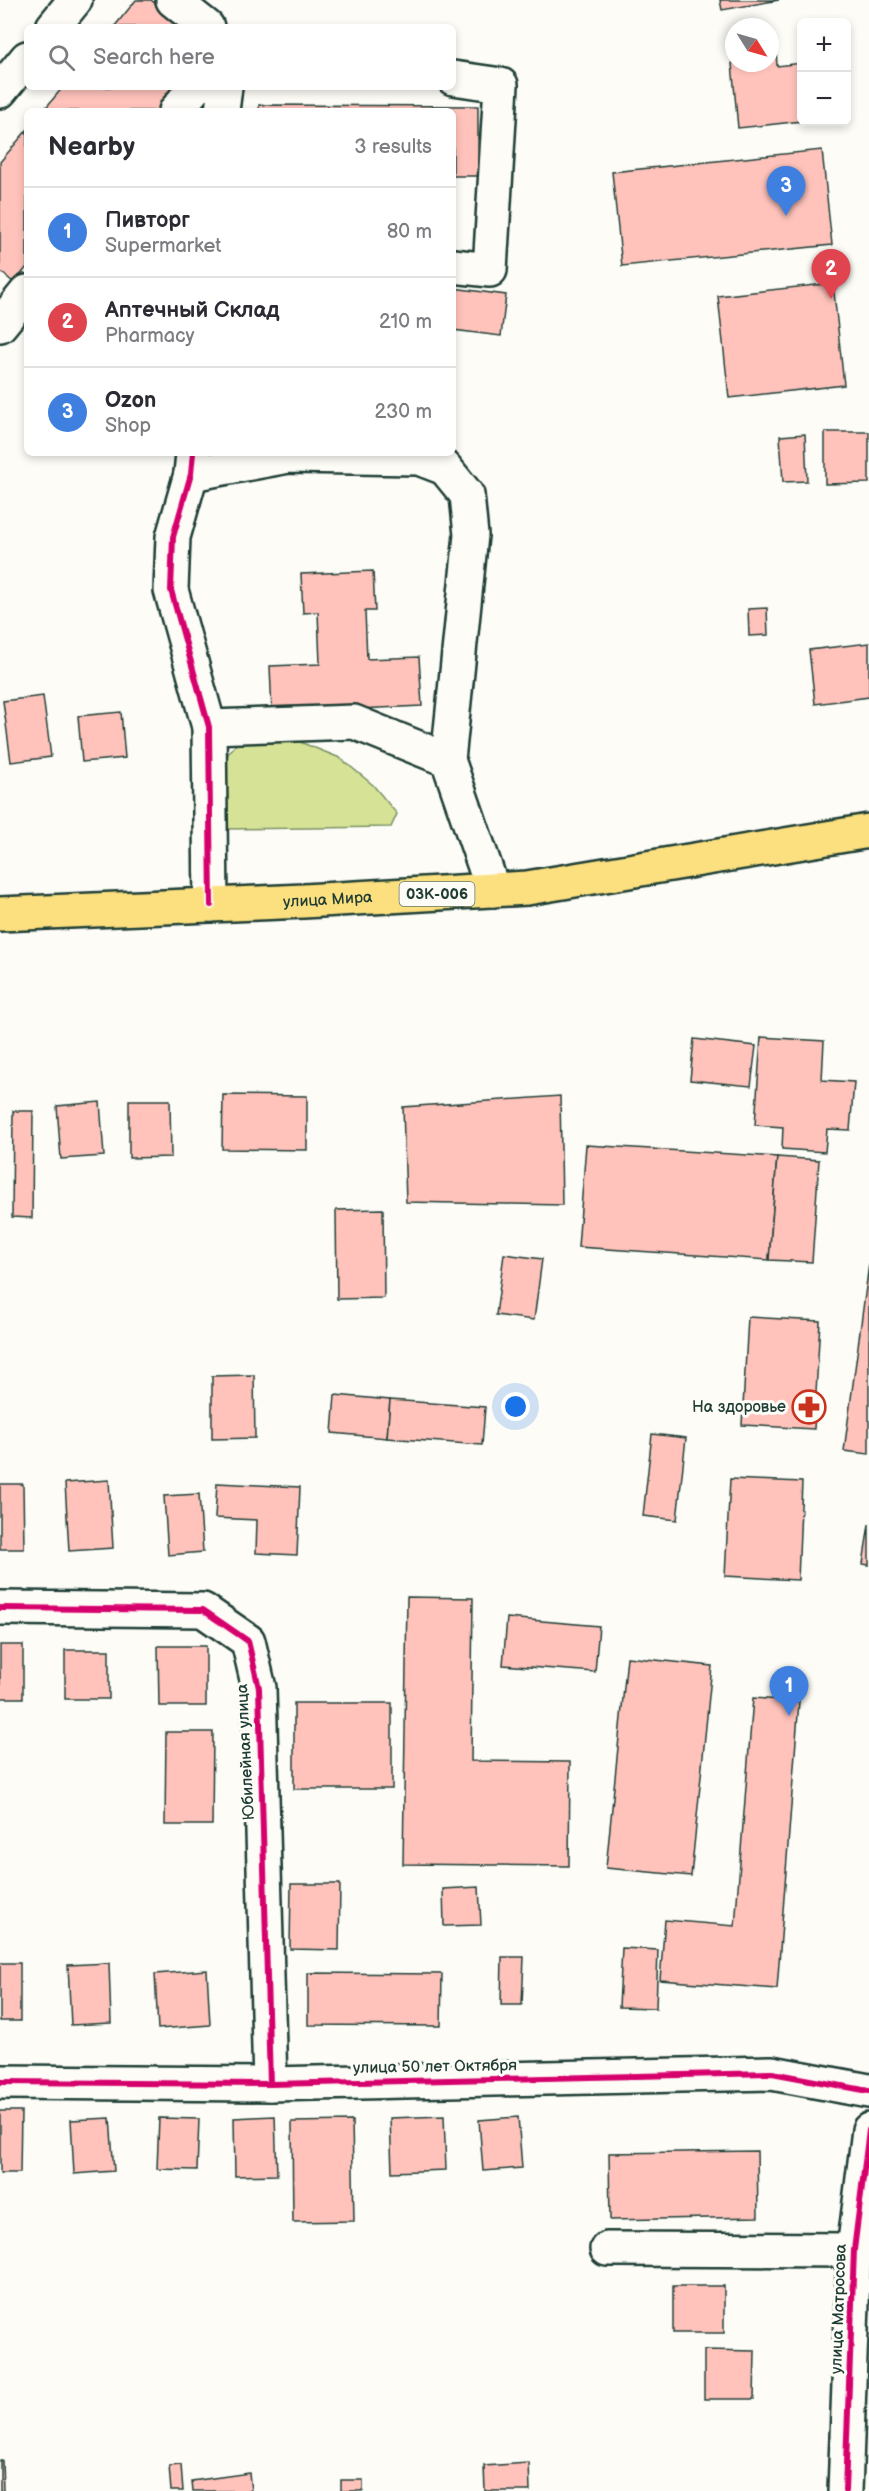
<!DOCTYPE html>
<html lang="en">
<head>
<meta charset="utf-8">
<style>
	:root { --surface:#fff; --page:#f7f7f7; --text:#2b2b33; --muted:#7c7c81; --line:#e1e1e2; --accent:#1a73e8 }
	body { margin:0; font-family:"Balsamiq Sans",sans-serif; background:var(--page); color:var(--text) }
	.controls { position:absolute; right:18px; top:18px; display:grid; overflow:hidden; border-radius:9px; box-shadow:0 3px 9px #0003 }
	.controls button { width:54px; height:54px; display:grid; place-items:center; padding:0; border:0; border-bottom:2px solid var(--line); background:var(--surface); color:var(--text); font:30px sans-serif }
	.compass { position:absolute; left:725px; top:18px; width:54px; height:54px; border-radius:50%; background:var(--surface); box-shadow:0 3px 9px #0003; rotate:127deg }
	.you { position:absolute; left:516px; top:1407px; width:21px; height:21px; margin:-15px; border:4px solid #fff; border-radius:50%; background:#1a73e8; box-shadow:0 0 0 9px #1a73e833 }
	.badge { display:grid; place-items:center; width:39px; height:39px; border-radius:50%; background:var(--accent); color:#fff; font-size:20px; font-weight:700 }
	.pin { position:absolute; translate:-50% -50px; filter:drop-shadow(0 2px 3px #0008) }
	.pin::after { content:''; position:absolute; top:32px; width:21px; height:18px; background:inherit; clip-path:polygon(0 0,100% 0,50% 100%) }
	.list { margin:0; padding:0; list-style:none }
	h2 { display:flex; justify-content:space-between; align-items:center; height:78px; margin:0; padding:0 24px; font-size:26px }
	h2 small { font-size:20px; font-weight:400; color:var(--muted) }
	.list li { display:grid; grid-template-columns:39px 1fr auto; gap:18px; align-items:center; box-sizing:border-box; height:90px; padding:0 24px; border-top:2px solid var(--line) }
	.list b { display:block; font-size:22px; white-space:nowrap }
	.list p { margin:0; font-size:20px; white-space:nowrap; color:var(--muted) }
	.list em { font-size:20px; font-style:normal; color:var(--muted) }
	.icon { flex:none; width:33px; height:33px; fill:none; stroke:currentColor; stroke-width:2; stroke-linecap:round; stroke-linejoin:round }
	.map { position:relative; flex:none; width:869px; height:2491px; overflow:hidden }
	.search { position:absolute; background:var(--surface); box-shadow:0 3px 9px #0003; left:24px; top:24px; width:432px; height:66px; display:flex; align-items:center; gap:15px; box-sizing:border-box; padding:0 21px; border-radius:9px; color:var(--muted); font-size:22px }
	.panel { position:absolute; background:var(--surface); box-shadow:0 3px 9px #0003; left:24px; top:108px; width:432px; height:348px; border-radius:9px }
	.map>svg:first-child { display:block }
</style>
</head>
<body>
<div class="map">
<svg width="869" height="2491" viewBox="0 0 869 2491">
	<rect width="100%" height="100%" fill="#fdfcf7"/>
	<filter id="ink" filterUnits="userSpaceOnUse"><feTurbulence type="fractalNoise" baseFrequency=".0167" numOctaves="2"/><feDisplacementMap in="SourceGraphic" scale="12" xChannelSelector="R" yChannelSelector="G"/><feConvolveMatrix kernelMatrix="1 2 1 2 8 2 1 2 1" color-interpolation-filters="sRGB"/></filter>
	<g filter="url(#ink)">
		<path fill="#d6e396" stroke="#7a9065" stroke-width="1.5" d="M238,742h62l40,16 33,27 24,29 -6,13 -165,2 -4,-68z"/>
		<g fill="#ffc3bc" stroke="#1f3d34" stroke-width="1.5">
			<path d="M136,0h15l32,27h-69z"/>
			<path d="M720,0h59l-57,10z"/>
			<path d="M770,49h6l1,17 25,-3v58l-64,7 -7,-75h3v10h36z"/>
			<path d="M63,87h115l-20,24h-115z"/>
			<path d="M259,105l219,1v70h-25v-65h-194z"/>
			<path d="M27,130v137l-13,16 -14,-12v-109z"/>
			<path d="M822,150l10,95 -210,21 -10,-94z"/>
			<path d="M833,283l11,102 -115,13 -11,-102z"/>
			<path d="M453,288l53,7 -5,41 -48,-6z"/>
			<path d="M825,432h44v51l-44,1z"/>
			<path d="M805,434l2,47 -24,1 -3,-46z"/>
			<path d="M373,571l2,40h-10l2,48 52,-2 3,49 -150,7 -2,-47 50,-2 -2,-52 -15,1 -2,-39z"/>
			<path d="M767,608l1,27 -19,1 -1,-27z"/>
			<path d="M869,643v54l-54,7 -6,-54z"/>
			<path d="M43,696l8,61 -40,5 -8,-61z"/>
			<path d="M121,712l4,46 -43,4 -4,-46z"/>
			<path d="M761,1037l63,4 -2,39 32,2 -4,48 -23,-1 -2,23 -43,-3 1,-22 -28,-2z"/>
			<path d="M694,1039l62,7 -5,40 -61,-6z"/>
			<path d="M223,1095l84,1v54l-85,-1z"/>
			<path d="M560,1096l2,109 -156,-3 -3,-95z"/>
			<path d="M129,1100h41l1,57 -42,1z"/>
			<path d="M100,1102l4,54 -43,3 -4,-53z"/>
			<path d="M13,1111h20l-1,107 -20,-1z"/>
			<path d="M586,1145l191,12 -8,103 -191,-13z"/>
			<path d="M777,1157l42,3 -7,102 -43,-2z"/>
			<path d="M383,1209l1,89 -47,1 -1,-89z"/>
			<path d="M504,1254l38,5 -8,61 -38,-5z"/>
			<path d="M869,1264v190l-25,-3z"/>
			<path d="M748,1317l72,4 -6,108 -72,-4z"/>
			<path d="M254,1375l1,63 -43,1v-63z"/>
			<path d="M335,1395l55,5 -3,38 -55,-5z"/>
			<path d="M390,1400l95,7 -3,38 -95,-7z"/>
			<path d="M652,1434l34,4 -9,82 -34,-4z"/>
			<path d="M730,1479l72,3 -4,98 -73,-4z"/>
			<path d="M109,1480l4,68 -44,3 -4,-68z"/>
			<path d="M217,1483l83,4 -3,68 -41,-2 1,-33 -42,-2z"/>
			<path d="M0,1484h23l1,65h-24z"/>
			<path d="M199,1494l4,58 -35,3 -4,-59z"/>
			<path d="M869,1524v41l-6,-1z"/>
			<path d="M407,1597l66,1 -2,163 99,1 -1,104 -166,-2z"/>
			<path d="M507,1618l92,8 -4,46 -92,-7z"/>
			<rect x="0" y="1645" width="23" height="53"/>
			<path d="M158,1646h48v60h-47z"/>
			<rect x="65" y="1650" width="44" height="49"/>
			<path d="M627,1657l85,9 -21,210 -85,-8z"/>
			<path d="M753,1698l46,3 -22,288 -117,-9 5,-60 70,6z"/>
			<rect x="294" y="1703" width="98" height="86"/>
			<path d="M166,1732h47l-1,93h-47z"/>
			<path d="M291,1884h49l-1,66 -49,-1z"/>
			<path d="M479,1887l2,38 -37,1 -1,-37z"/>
			<path d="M622,1948l36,2 -2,58 -37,-1z"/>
			<path d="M502,1957h22l-2,48h-21z"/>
			<rect x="0" y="1963" width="20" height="58"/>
			<path d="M109,1963l2,60 -40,2 -3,-60z"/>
			<path d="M207,1970l3,55 -52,4 -3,-55z"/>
			<path d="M308,1973l134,1 -1,52 -133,-1z"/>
			<path d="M0,2111h21l-1,62h-20z"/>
			<path d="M275,2116l2,59 -42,1 -1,-58z"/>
			<path d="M444,2116l2,54 -54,2 -2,-54z"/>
			<path d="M518,2117l4,51 -39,3 -4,-51z"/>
			<path d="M110,2118l4,53 -40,3 -3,-54z"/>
			<path d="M159,2118l40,1 -2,51 -40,-1z"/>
			<path d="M352,2121l2,100 -61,1 -1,-100z"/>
			<path d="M757,2151l1,66 -148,3 -1,-67z"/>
			<rect x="673" y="2286" width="51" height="47"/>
			<path d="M704,2350l51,1 -1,48h-50z"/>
			<path d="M0,2460h2l1,31h-3z"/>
			<path d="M529,2463l1,28h-45l-1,-25z"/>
			<path d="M181,2465l2,26h-12l-2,-25z"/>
			<path d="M249,2473l2,18h-58l-1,-10z"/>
			<rect x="341" y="2480" width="22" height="11"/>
		</g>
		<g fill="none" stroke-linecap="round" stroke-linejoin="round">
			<defs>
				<g id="minor">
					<path d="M173,0l34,27"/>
					<path d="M53,27l22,-27"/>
					<path d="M453,78l48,7 -11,185 -37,-4"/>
					<path d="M0,91l27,-33"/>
					<path d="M176,111l19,-24"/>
					<path d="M222,111l3,-24"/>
					<path d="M0,325l27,-33"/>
					<path d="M193,453l-2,21 -18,63 -2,53 38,137 2,178"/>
					<path d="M191,474l97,-18 131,2 26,10 22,27 4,40 -23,225"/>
					<path d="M209,727l145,-5 94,38 45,130"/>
					<path d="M0,1608l203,2 45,31 11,47 11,396"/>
					<path d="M0,2082l270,2 502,-11 97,18"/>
					<path d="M607,2249l247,1"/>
					<path d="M845,2491l9,-241 15,-120"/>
				</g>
				<g id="major">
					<path id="s1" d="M0,914l304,-13 223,-13 342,-57"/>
				</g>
			</defs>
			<use href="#minor" stroke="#1f3d34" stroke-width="38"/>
			<use href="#major" stroke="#1f3d34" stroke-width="38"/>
			<use href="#minor" stroke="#fdfcf7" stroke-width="33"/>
			<use href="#major" stroke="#fce080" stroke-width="33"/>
			<defs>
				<g id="cycleway">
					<path d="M193,453l-2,21 -18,63 -2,53 38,137 2,178"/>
					<path d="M0,1608l203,2 45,31 11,47 11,396"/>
					<path d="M0,2082l270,2 502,-11 97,18"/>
					<path d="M845,2491l9,-241 15,-120"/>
				</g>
			</defs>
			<use href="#cycleway" stroke="#fdfcf7" stroke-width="10"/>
			<use href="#cycleway" stroke="#d6006c" stroke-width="6"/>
		</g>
	</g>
	<defs>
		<symbol id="pharmacy-ring" viewBox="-11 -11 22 22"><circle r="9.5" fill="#fdfcf7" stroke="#c8321e" stroke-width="1.5"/><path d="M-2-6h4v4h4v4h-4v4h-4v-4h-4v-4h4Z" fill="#c8321e"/></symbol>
	</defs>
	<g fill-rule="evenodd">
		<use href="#pharmacy-ring" x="790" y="1388" width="38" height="38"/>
	</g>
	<g text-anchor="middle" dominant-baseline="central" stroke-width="6" stroke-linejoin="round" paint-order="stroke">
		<rect fill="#fdfcf7" stroke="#62766e" stroke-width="1.5" x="399.5" y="882" width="75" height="24" rx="4.5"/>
		<g font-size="15" font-weight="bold" fill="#1f3d34">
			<text x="437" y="894">03К-006</text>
		</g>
		<g font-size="16" fill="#1f3d34" stroke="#fdfcf7">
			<text stroke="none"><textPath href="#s1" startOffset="328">улица Мира</textPath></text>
			<text transform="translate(246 1752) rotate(-93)">Юбилейная улица</text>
			<text transform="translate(435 2067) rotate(-1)">улица 50 лет Октября</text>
			<text transform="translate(839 2309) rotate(-88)">улица Матросова</text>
		</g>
		<g font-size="16" fill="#1f3d34" stroke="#fdfcf7" text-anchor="end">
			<text x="786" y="1407">На здоровье</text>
		</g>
	</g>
</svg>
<div class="controls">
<button>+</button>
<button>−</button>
</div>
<svg class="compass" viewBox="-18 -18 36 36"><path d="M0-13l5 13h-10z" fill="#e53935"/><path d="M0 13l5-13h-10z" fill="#7c7c81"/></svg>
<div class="you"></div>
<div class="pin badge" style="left:789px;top:1716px;background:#3f7fe0">1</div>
<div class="pin badge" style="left:831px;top:299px;background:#e0444e">2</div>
<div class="pin badge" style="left:786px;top:216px;background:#3f7fe0">3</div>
<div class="search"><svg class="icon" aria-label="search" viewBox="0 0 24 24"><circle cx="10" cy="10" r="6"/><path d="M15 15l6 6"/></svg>Search here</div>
<section class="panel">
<h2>Nearby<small>3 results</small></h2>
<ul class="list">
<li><span class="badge" style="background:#3f7fe0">1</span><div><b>Пивторг</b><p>Supermarket</p></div><em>80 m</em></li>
<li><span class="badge" style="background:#e0444e">2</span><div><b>Аптечный Склад</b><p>Pharmacy</p></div><em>210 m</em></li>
<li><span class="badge" style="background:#3f7fe0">3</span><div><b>Ozon</b><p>Shop</p></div><em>230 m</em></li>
</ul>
</section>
</div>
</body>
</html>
